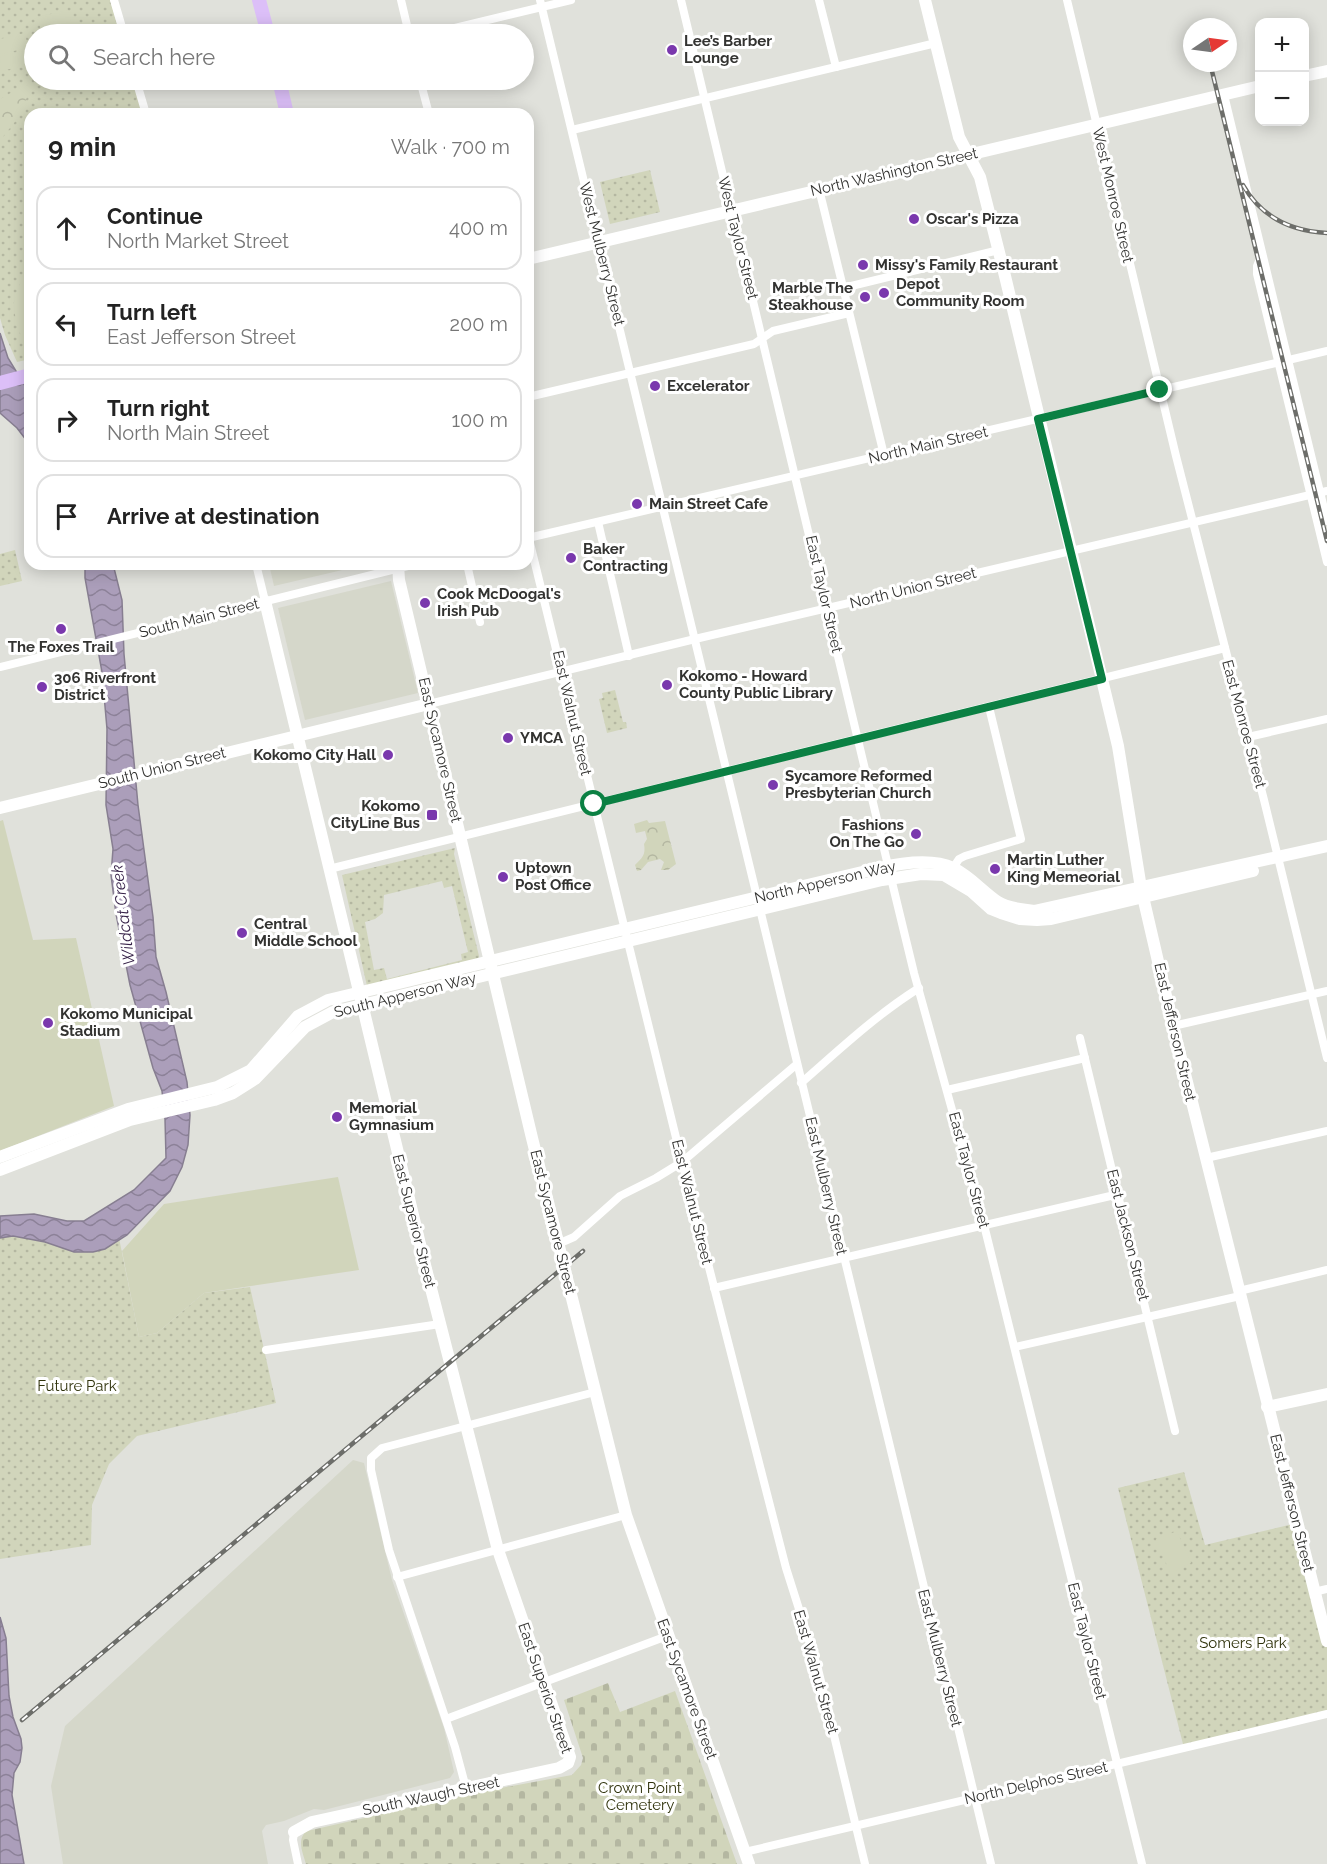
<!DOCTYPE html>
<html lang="en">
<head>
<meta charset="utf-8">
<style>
	:root { --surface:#fff; --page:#f6f6f6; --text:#222; --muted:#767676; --line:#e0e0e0 }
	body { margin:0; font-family:Raleway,sans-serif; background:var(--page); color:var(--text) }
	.controls { position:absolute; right:18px; top:18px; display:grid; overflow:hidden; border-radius:12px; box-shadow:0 3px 15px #0003 }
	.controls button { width:54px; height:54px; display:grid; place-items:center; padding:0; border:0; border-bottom:2px solid var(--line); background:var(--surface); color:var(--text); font:30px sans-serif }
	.compass { position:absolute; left:1183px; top:18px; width:54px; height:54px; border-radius:50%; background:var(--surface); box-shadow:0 3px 15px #0003; rotate:77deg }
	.stop { position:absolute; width:18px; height:18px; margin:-14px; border:4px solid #0b8043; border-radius:50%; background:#fff }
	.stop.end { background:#0b8043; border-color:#fff; box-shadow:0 2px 6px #0008 }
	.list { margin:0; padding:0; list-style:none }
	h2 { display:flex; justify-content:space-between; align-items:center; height:78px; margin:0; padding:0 24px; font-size:26px }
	h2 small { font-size:20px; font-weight:400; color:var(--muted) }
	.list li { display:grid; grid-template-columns:39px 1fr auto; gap:18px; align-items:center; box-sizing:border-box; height:84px; margin:0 12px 12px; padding:0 12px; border:2px solid var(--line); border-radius:18px }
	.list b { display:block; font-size:22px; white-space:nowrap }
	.list p { margin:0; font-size:20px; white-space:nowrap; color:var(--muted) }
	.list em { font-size:20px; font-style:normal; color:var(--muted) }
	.icon { flex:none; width:33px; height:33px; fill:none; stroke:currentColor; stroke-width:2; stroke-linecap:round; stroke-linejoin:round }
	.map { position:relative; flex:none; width:1327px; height:1864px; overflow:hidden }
	.search { position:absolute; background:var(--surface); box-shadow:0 3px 15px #0003; left:24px; top:24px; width:510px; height:66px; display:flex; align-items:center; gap:15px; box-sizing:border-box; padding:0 21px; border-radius:33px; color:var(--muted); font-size:22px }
	.panel { position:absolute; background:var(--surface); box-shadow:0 3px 15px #0003; left:24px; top:108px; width:510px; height:462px; border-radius:18px }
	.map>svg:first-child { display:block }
</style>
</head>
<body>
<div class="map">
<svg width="1327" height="1864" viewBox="0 0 1327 1864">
	<defs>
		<pattern id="grass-dots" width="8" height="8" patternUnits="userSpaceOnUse" patternTransform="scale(1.5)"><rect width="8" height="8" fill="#d1d5bb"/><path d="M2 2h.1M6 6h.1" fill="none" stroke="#b4b7a1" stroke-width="1.8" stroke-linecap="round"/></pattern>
		<pattern id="forest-crowns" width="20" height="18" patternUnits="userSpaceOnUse" patternTransform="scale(1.5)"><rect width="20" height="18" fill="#d1d5bb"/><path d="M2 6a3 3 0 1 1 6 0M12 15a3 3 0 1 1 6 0" fill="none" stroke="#b4b7a1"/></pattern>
		<pattern id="cemetery-stones" width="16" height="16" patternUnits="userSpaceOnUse" patternTransform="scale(1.5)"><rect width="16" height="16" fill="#d1d5bb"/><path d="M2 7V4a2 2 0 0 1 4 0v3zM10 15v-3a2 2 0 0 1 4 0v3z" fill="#b4b7a1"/></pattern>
		<pattern id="water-waves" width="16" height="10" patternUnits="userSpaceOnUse" patternTransform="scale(1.5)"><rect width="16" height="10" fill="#ab9eba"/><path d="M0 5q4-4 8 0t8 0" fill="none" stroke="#8c8198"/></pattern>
	</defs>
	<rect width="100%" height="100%" fill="#e0e1db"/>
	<g fill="#d5d7ca">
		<path d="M269,564h99l-94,22z"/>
		<path d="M391,581l27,112 -113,27 -27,-112z"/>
		<path d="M353,1460l11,3 28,117 52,148 10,44 -4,6 -126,32 -10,-1 -30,12 -18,4 -4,6 6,33h-205l-12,-78 14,-60z"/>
	</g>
	<g fill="url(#grass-dots)" fill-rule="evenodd">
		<path d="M0,0h110l10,34h-86v46h99l9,34h-112v245l-13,3 -12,-27 -5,-17z"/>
		<path d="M650,170l10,42 -50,12 -10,-42z"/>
		<path d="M15,550l7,31 -22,5v-32z"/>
		<path d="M615,690l8,32h3l1,6 -20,5 -8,-34 4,-1 -1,-5z"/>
		<path d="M455,848l-1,6 25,102 -1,5 -111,25 -25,-111zM442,881l2,7 8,-2 16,66 -7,2 1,6 -75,19 -3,-11 -10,2 -9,-48 10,-3 8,-6 1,-18z"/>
		<path d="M117,1228l22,109 18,-4 47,-40 46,-6 26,116 -139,33 -28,28 -17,41 -1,40 -91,14v-329z"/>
		<path d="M1184,1472l21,73 92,-22 30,117v74l-143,34 -66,-260z"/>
	</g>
	<g fill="url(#forest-crowns)">
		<path d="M28,85l3,3 -13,30 -16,20 -2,12v-51c10,-4 16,-12 28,-14z"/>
		<path d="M647,820l2,3 16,-2 11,43 -8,6h-7l3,-8 -4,-3 -12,3 -7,8 -4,1 -2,-6c7,-7 11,-10 9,-21l3,-5 -2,-8 -9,2 -2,-9z"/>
	</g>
	<path fill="url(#cemetery-stones)" d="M608,1683l12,29 55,-21 62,173h-431c-3,-11 -10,-25 1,-33l172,-39 93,-17 9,-10 2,-7 -19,-58z"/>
	<g fill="#d1d5bb">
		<path d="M68,10l4,14 -31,7 -3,-14z"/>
		<path d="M25,33l3,15 -28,6v-15z"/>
		<path d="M29,50l3,14 -31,7 -1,-15z"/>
		<path d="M27,272h3v69l-9,-5 -4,-11 -4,-20 10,-31z"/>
		<path d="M3,820l30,120 43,-2 38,168 -114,45v-330z"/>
		<path d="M338,1177l21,93 -155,23 -47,40 -18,4 -17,-86 42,-47z"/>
		<path d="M1177,1531l14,32 -21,10 -14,-34z"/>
	</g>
	<g fill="url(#water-waves)" stroke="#877e91" stroke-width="1.5">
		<path d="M0,333l8,25 22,36v51l-13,-17 -17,-15z"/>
		<path d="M85,564h28l9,36 2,54 14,151 15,112 3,40 10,35 21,90 3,33 -2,30 -6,22 -12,24 -43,44 -22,14 -12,3h-19l-29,-10 -32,-6 -13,2v-22l34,-2 33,7h17l50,-31 32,-32 -1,-39 -3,-28 -9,-23 -23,-83 -14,-71 -5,-39 2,-26 -7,-44 1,-76 -5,-57 -17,-94z"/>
		<path d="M0,1617l6,21 3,58 4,21 8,22 1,9 -2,14 -6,11 -2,22 12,69h-24z"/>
	</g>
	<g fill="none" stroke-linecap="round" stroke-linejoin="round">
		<g stroke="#fff" stroke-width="8">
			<path d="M114,0l10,34"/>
			<path d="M401,0l8,34"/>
			<path d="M540,0l451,1864"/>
			<path d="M681,0l210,878 23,95 70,252 158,639"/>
			<path d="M819,0l17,67"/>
			<path d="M1067,0l109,456 88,344 63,258"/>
			<path d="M430,34l141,-34"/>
			<path d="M136,80l10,34"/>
			<path d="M420,80l9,34"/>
			<path d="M1224,95l103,426"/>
			<path d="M572,130l364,-87"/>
			<path d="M819,189l65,266"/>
			<path d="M1262,254l-5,12v8l70,288"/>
			<path d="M843,288l156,-38"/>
			<path d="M528,397l226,-53 19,-13 76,-18"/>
			<path d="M598,522l31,134"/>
			<path d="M528,535l154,627 104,406 32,101 47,195"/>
			<path d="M528,538l799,-187"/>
			<path d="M256,564l9,37"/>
			<path d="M467,564l13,58"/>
			<path d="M0,667l416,-103"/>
			<path d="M429,704l266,-65 632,-148"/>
			<path d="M1248,737l79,-18"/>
			<path d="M329,869l896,-221"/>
			<path d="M951,871l8,-12 6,-3 56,-17 -32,-132"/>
			<path d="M1173,1026l154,-35"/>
			<path d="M1080,1038l95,393"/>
			<path d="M801,1083c38,-33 75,-68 118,-95"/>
			<path d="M947,1090l138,-32"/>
			<path d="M1206,1158l121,-27"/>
			<path d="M558,1244l16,-7 46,-41 36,-18 26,-16 115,-98"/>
			<path d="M714,1288l405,-94"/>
			<path d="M1239,1291l88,-21"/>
			<path d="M1015,1347l225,-51"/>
			<path d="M266,1350l174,-26"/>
			<path d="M397,1577l229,-62"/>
			<path d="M1314,1592l13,-3"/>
			<path d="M446,1719l221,-83"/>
			<path d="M466,1788l-11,-41 -66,-197 -18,-80v-12l11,-10 213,-56"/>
			<path d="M294,1832l-1,8 5,24"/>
			<path d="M745,1852l582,-138"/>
		</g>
		<g stroke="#fff" stroke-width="12">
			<path d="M925,0l34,137 21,40 25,99 113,470 23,142 32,138 154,615"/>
			<path d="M1304,76l23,-5"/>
			<path d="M528,259l732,-173"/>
			<path d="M398,564l1,16 133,558 94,377 123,349"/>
			<path d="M265,601l160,664 73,285 72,207 -2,6 -9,5 -247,54 -18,10"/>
			<path d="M0,808l429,-104"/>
			<path d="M0,1157l128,-48 89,-22 34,-17 47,-54 30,-16 551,-132c22,-5 53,-10 74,0 18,9 30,24 45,34 10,7 25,7 36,9l293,-65"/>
			<path d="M0,1170l130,-50 84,-20 19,-7 22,-14 50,-52 28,-15 549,-132 39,-6 23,1 27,16 20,18 10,4 19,6 17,1 14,-1 202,-48"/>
			<path d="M1267,1407l60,-13"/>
		</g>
		<g stroke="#dcbff8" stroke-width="14">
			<path d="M259,0l9,34"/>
			<path d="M279,80l8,34"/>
			<path d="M0,383l30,-8"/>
		</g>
		<defs>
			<g id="rail">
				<path d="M1210,63l117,478"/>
				<path d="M1243,185c18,32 48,46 84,48"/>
				<path d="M22,1720l561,-469"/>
			</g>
		</defs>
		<use href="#rail" stroke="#6d6e6a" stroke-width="4.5"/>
		<use href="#rail" stroke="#fff" stroke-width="2" stroke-dasharray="7" stroke-linecap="butt"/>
	</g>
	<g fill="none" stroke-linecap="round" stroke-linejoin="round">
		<path stroke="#0b8043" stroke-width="8" d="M594,804l508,-125 -64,-260 122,-29"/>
	</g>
	<g fill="#7a38ad" stroke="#fff" stroke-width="2">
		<circle cx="672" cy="50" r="6"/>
		<circle cx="914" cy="219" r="6"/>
		<circle cx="863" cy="265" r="6"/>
		<circle cx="884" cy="293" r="6"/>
		<circle cx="865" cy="297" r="6"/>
		<circle cx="655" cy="386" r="6"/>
		<circle cx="637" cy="504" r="6"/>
		<circle cx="571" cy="558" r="6"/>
		<circle cx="425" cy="603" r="6"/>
		<circle cx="61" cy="629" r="6"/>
		<circle cx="667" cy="685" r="6"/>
		<circle cx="42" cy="687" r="6"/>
		<circle cx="508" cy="738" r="6"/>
		<circle cx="388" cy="755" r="6"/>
		<circle cx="773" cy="785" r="6"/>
		<rect x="426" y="809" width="12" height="12" rx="3"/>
		<circle cx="916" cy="834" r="6"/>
		<circle cx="995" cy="869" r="6"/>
		<circle cx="503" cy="877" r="6"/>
		<circle cx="242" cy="933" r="6"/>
		<circle cx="48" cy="1023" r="6"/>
		<circle cx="337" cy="1117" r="6"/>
	</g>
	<g text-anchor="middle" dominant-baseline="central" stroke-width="6" stroke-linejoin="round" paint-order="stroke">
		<g font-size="15" font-weight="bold" fill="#333331" stroke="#fff" text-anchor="start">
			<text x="684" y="41">Lee’s Barber<tspan x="684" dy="17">Lounge</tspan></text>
			<text x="926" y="219">Oscar's Pizza</text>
			<text x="875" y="265">Missy's Family Restaurant</text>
			<text x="896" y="284">Depot<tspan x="896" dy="17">Community Room</tspan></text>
			<text x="853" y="288" text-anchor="end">Marble The<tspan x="853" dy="17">Steakhouse</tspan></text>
			<text x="667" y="386">Excelerator</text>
			<text x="649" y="504">Main Street Cafe</text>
			<text x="583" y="549">Baker<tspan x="583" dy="17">Contracting</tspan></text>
			<text x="437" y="594">Cook McDoogal's<tspan x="437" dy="17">Irish Pub</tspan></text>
			<text x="61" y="647" text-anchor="middle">The Foxes Trail</text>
			<text x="679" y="676">Kokomo - Howard<tspan x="679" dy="17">County Public Library</tspan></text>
			<text x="54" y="678">306 Riverfront<tspan x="54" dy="17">District</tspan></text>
			<text x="520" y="738">YMCA</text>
			<text x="376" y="755" text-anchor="end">Kokomo City Hall</text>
			<text x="785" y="776">Sycamore Reformed<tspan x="785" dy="17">Presbyterian Church</tspan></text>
			<text x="420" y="806" text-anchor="end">Kokomo<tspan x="420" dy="17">CityLine Bus</tspan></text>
			<text x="904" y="825" text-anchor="end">Fashions<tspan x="904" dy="17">On The Go</tspan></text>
			<text x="1007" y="860">Martin Luther<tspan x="1007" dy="17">King Memeorial</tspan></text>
			<text x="515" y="868">Uptown<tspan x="515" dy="17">Post Office</tspan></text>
			<text x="254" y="924">Central<tspan x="254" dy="17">Middle School</tspan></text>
			<text x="60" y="1014">Kokomo Municipal<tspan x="60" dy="17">Stadium</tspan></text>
			<text x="349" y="1108">Memorial<tspan x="349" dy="17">Gymnasium</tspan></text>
		</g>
		<g font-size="15" fill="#333331" stroke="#fff">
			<text transform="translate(894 172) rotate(-13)">North Washington Street</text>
			<text transform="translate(1113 195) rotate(77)">West Monroe Street</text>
			<text transform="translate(738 238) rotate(76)">West Taylor Street</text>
			<text transform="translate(602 254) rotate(76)">West Mulberry Street</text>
			<text transform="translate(928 445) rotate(-13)">North Main Street</text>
			<text transform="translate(913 588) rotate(-14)">North Union Street</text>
			<text transform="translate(824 594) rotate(77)">East Taylor Street</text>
			<text transform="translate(199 618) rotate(-14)">South Main Street</text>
			<text transform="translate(572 713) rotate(77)">East Walnut Street</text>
			<text transform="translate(1244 724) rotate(75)">East Monroe Street</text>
			<text transform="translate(440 750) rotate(77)">East Sycamore Street</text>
			<text transform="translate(162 768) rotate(-14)">South Union Street</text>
			<text transform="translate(825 882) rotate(-13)">North Apperson Way</text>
			<text transform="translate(405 995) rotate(-14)">South Apperson Way</text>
			<text transform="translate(1175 1032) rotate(77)">East Jefferson Street</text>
			<text transform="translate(969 1170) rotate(75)">East Taylor Street</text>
			<text transform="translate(826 1186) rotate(77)">East Mulberry Street</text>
			<text transform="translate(692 1202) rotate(76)">East Walnut Street</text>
			<text transform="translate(414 1221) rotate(76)">East Superior Street</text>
			<text transform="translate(553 1222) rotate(76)">East Sycamore Street</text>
			<text transform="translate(1128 1235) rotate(76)">East Jackson Street</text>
			<text transform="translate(1292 1503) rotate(76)">East Jefferson Street</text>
			<text transform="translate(1087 1641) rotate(76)">East Taylor Street</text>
			<text transform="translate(940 1658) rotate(76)">East Mulberry Street</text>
			<text transform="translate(816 1672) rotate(74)">East Walnut Street</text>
			<text transform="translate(545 1688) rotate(71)">East Superior Street</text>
			<text transform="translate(687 1689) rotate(70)">East Sycamore Street</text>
			<text transform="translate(1036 1783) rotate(-13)">North Delphos Street</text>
			<text transform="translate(431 1796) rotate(-12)">South Waugh Street</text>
		</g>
		<g font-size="15" fill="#30330c" stroke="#fff">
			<text x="77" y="1386">Future Park</text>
			<text x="1243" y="1643">Somers Park</text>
			<text x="640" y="1788">Crown Point<tspan x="640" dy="17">Cemetery</tspan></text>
		</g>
		<g font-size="16" font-style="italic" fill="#352047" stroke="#fff">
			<text transform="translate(123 915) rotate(-97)">Wildcat Creek</text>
		</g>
	</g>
</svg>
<div class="controls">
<button>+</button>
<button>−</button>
</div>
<svg class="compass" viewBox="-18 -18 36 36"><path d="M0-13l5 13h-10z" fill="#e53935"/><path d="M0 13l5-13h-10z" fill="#767676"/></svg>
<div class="stop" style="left:594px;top:804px"></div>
<div class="stop end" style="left:1160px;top:390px"></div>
<div class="search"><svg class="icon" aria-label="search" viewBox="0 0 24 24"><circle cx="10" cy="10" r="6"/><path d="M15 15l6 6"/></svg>Search here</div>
<section class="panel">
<h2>9 min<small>Walk · 700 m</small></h2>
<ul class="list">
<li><svg class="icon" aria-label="ahead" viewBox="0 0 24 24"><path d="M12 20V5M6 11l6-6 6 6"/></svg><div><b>Continue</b><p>North Market Street</p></div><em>400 m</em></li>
<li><svg class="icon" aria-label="left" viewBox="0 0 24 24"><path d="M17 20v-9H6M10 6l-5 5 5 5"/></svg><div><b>Turn left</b><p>East Jefferson Street</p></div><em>200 m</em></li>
<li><svg class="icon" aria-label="right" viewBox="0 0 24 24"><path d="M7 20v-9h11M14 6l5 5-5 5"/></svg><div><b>Turn right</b><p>North Main Street</p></div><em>100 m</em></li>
<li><svg class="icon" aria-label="arrive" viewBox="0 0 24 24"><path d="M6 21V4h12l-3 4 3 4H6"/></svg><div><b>Arrive at destination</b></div></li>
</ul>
</section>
</div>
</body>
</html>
